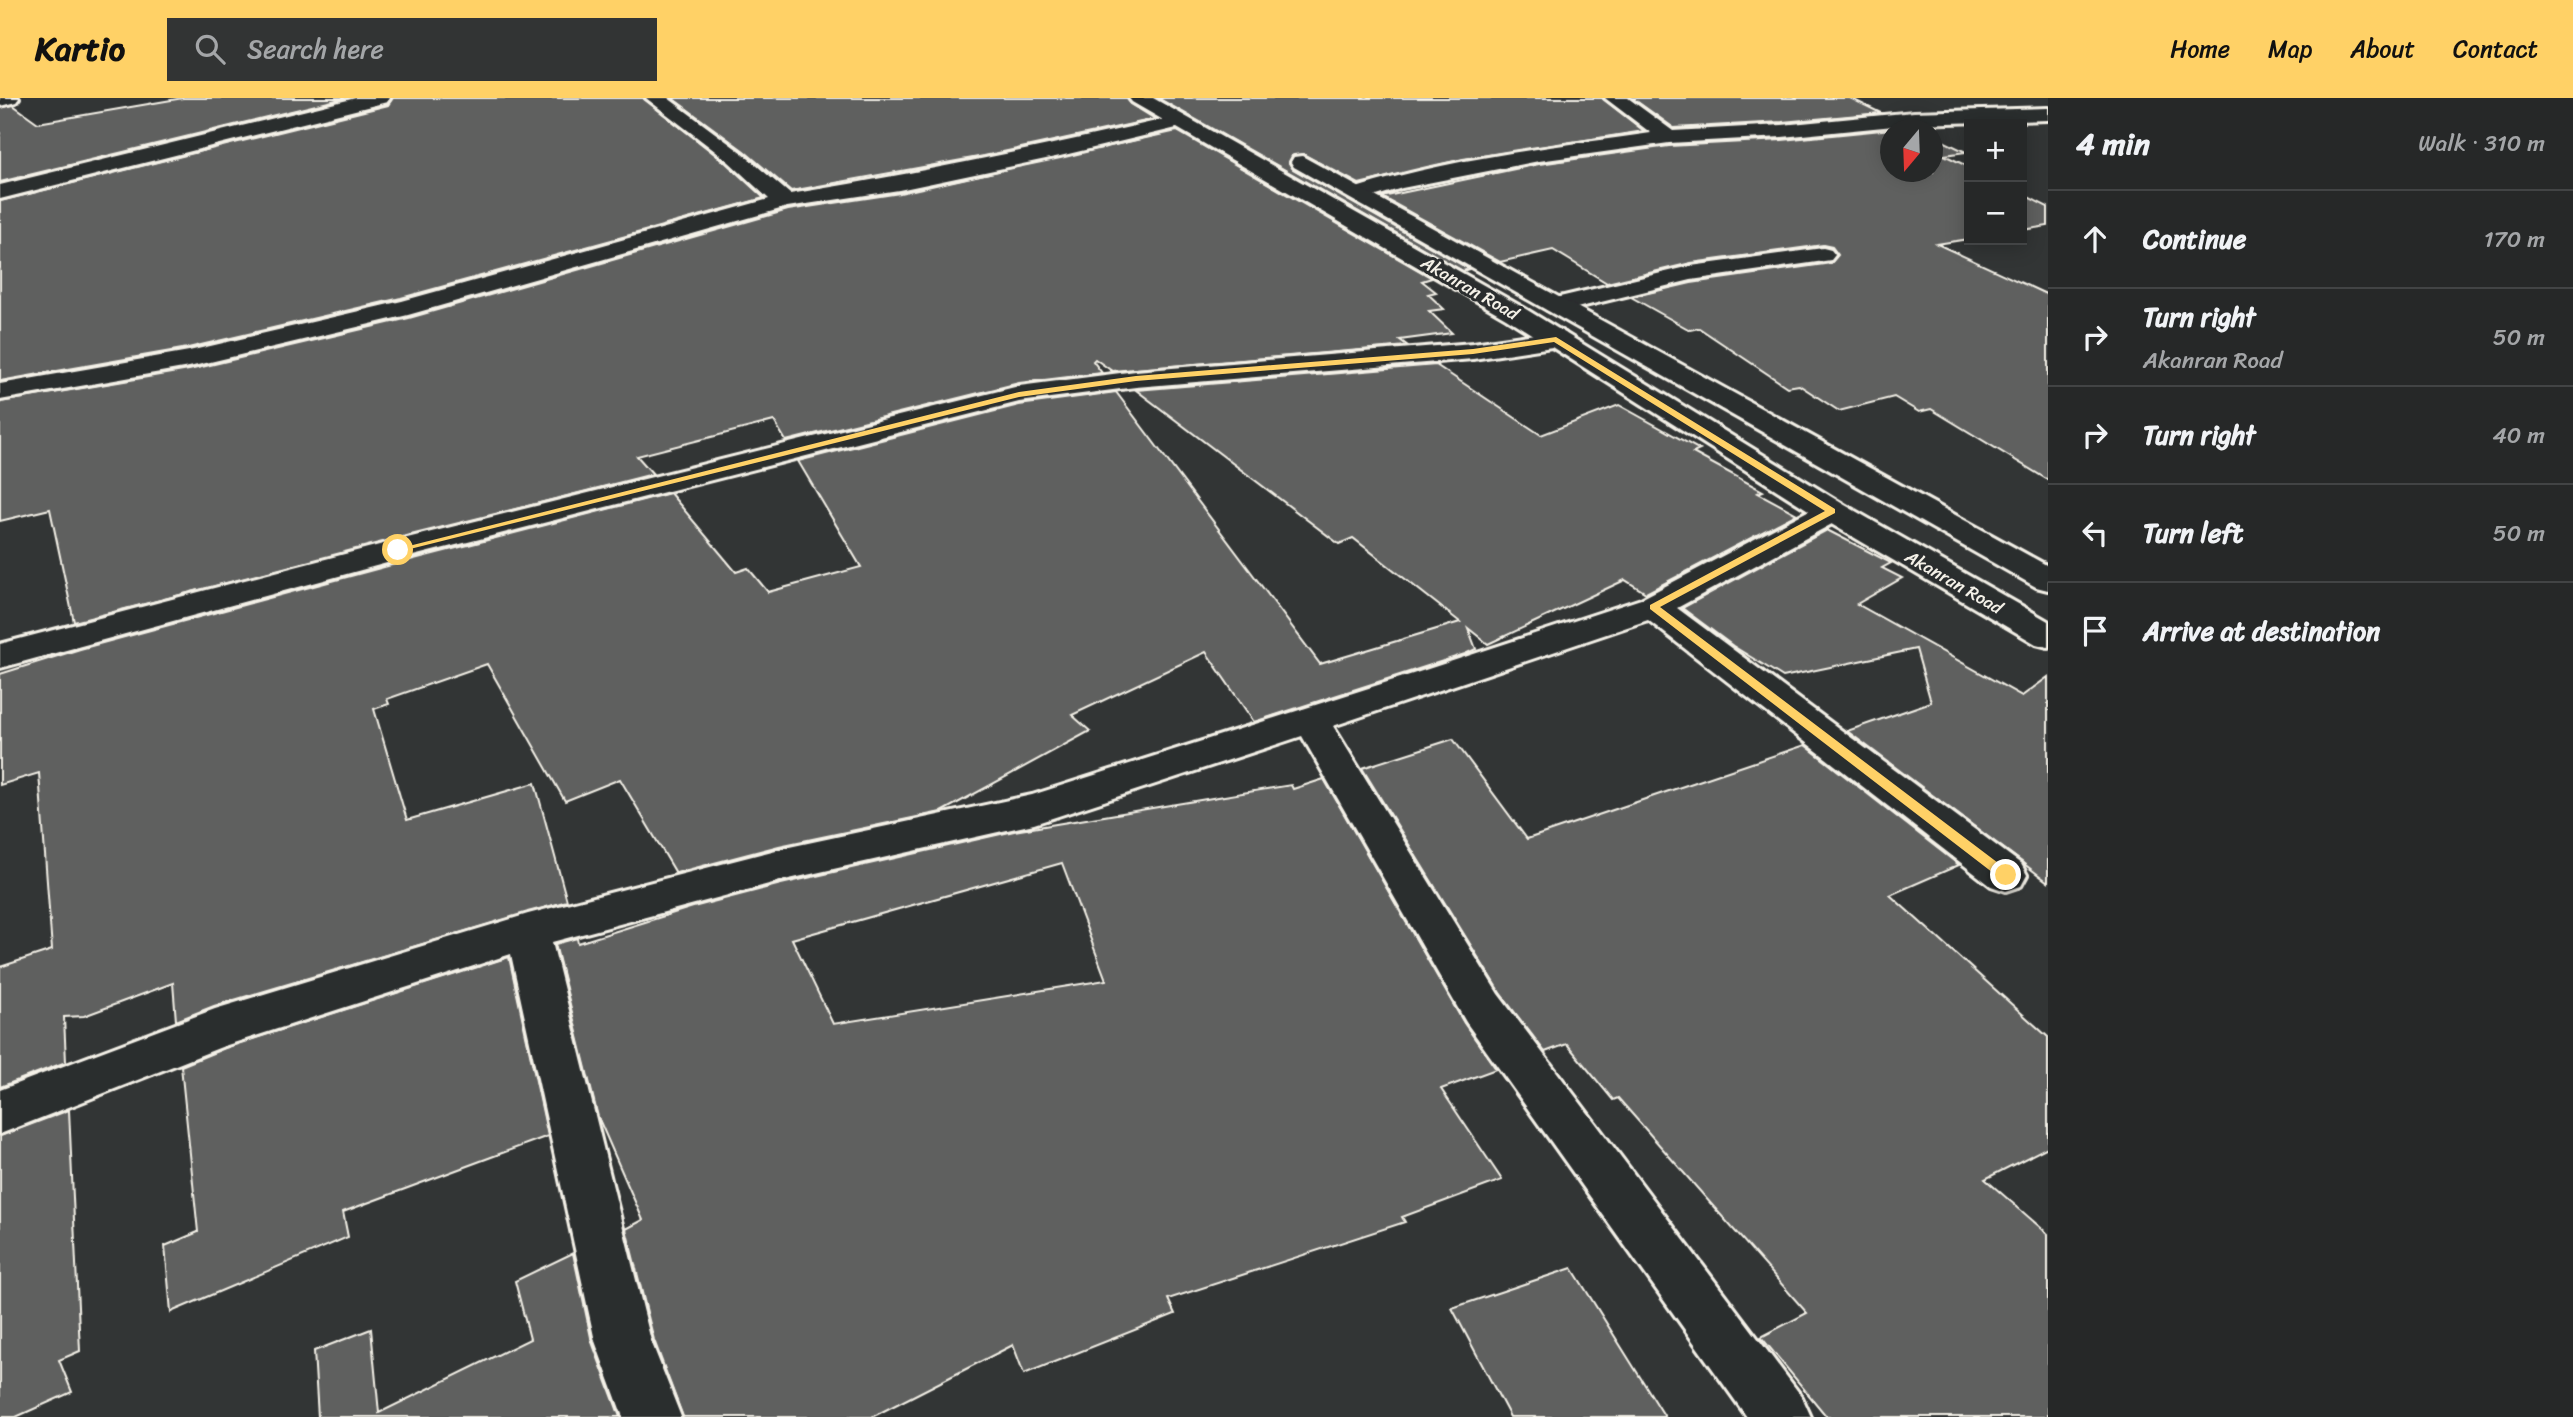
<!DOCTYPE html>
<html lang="en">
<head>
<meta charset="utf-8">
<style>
	:root { --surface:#262828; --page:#323434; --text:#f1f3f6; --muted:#a4a6a8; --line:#424445; --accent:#ffd166 }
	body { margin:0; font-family:Sriracha,sans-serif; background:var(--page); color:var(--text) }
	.controls { position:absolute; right:21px; top:21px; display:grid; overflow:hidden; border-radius:0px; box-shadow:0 4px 18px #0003 }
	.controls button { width:63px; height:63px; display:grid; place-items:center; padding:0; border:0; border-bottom:2px solid var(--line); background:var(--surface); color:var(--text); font:35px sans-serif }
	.compass { position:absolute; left:1880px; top:21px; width:63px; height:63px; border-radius:50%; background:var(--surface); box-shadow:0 4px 18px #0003; rotate:199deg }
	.stop { position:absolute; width:21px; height:21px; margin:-16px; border:5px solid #ffd166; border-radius:50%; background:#fff }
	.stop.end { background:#ffd166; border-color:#fff; box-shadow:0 2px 7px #0008 }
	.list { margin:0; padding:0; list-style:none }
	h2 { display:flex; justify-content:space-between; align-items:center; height:91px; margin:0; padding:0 28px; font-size:30px }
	h2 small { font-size:23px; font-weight:400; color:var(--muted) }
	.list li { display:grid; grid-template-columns:46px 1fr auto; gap:21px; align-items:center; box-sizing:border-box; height:98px; padding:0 28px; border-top:2px solid var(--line) }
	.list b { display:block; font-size:26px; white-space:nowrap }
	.list p { margin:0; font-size:23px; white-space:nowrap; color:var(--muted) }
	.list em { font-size:23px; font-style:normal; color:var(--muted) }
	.icon { flex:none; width:38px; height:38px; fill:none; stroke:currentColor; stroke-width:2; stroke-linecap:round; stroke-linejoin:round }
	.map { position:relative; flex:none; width:2048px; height:1319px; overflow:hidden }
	header { display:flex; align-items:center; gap:42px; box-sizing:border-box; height:98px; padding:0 35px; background:var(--accent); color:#111 }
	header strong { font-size:33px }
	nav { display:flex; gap:38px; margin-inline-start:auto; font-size:24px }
	.search { width:490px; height:63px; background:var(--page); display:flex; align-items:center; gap:18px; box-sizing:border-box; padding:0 24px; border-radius:0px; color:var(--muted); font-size:26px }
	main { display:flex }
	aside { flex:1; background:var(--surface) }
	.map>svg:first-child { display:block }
</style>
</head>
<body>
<header>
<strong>Kartio</strong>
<div class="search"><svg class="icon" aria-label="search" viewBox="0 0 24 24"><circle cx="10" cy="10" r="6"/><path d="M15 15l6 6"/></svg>Search here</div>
<nav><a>Home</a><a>Map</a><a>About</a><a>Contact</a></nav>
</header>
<main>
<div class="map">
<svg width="2048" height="1319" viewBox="0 0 2048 1319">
	<rect width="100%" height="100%" fill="#323535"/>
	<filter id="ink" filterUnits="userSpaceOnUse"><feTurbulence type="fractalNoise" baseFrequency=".0143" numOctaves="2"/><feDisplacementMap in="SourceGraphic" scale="14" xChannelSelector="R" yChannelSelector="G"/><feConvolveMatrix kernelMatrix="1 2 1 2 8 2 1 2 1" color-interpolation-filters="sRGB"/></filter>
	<g filter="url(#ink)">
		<g fill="#5f605f" stroke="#f4f1e8" stroke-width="2" fill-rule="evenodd">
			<path d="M183,0h162l-345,84v-74l13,-3 25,18z"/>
			<path d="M393,0h250l83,65 38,35 -363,100 -213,50 -188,33v-180l388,-96z"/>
			<path d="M672,0h454l5,6 24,15 -171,37 -193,35 -47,-40z"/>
			<path d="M1158,0h444l42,33 -181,28 -104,25 -56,-30 -11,2 -3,7 4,6 176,100 -6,2z"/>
			<path d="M1632,0h218l31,15 -99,9 -108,6z"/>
			<path d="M1912,29l6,3h-27v42h42v-36l33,16 -22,3 25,12v72l-32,5 111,51v185l-117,-71 -12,3 -25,-15 -55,14 -40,-26 -12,2 -88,-59 -9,2 -59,-33 60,-14 140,-20 7,-8 -6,-8 -9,-2 -132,18 -84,20 -54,-33 -53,12 -118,-65 157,-33 130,-18 113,-6z"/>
			<path d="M1177,33l255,147 -10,3 14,11 -8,2 16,15 -15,2 23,22 -52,7 8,6 -296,25 -17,-12 -2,2 9,12 -83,10 -233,58 -12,-20 -137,35 16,18 -579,148 -24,-113 -50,12v-119l189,-32 220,-52 379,-108 112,-17z"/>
			<path d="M2022,96l26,13v19l-26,4z"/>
			<path d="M1436,267l105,70 78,-30 81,45 -7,3 70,38 -5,2 39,21 -151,79 -21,-13 -137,64 -20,-16 8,21 -11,5 -211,68 -48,-70 -134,63 18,16 -149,81 -162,34 -103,27 -56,-94 -55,22 -78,-137 -100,35 2,5 -15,5 33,111 128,-37 32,118 -353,105 -38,15 -3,-38 -89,33 -20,1 2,45 -66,25v-120l52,-17 -13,-177 -39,12v-111l80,-25 330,-89 260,-67 66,79 12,-4 20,24 93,-25 -63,-106 221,-56 97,-13 204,272 140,-42 -107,-84 -14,6 -203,-154z"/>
			<path d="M1827,432l64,33 -9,5 20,10 -45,26 165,92 26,-19v205l-201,-151 84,-29 -15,-53 -133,28 -50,-31 -51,-38z"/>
			<path d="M1453,641l74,100 278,-94 154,120 -69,30 158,142v110l-63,32 63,55v183h-221l-66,-80 46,-24 -189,-215 -5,2 -46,-56 -22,8 -45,-59 -138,-225z"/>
			<path d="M1324,681l140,244 32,46 -55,20 61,91 -100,37 3,5 -237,77 7,15 -151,60 -11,-29 -141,72h-189l-29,-77 -28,-111 17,-9 -45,-103 -43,-173 22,-6 1,5 115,-36 88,-23 233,-53 277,-46 2,4zM1062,765l44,117 -273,44 -41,-85z"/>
			<path d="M509,859l39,179 -205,76 5,25 -177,75 -6,-66 33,-14 -17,-166 44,-18z"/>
			<path d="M69,1012l11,241 -21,9 13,32 -56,25h-16v-281z"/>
			<path d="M573,1155l19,89 28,75h-302l-4,-66 57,-22 8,84 151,-74 -15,-58z"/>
			<path d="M1572,1170l93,149h-155l-58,-109z"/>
		</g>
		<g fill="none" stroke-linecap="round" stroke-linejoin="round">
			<defs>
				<g id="minor">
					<path d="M0,0h19l-3,4 -16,4z"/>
					<path d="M356,0h34l-3,4 -387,97v-14z"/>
					<path d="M646,0h22l74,55 48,41c130,-21 259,-48 388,-78l7,2 3,4 -3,4 -125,30 -161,34 -112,17 -379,108 -219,52 -189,33v-16l189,-33 213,-50 367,-102 -41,-38z"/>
					<path d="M1605,0h23l45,33 109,-6 132,-13 134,-4v12l-134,4 -132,13 -113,6 -130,18 -137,27 -41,13 -8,-2 -3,-5 3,-5c96,-31 199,-42 298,-56z"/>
					<path d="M1823,150l8,2 4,5 -4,5 -140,20 -135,33 -9,-3 -4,-5 4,-5 144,-34z"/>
					<path d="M1556,233l9,2 4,6 -4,6 -92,14 -337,28 -117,15 -610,155 -409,111v-24l387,-101 632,-157 117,-15 337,-28z"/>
					<path d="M1832,404l11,2 5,7 -5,7 -166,90 344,256 6,11 -6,11 -15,5 -15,-5 -343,-266 -315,106 165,268 304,403 9,20h-64l-281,-395 -164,-286 -268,88 -254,57 -228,61 99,399 30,76h-58l-28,-76 -84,-387 -287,92 -224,88v-44l215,-81 313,-95 252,-65 252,-54 387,-123 222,-73 180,-95z"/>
				</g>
				<g id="secondary">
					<path d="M1129,0h24l371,210 319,196 205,117v26l-12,-3 -215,-126 -315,-200 -374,-216z"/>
					<path d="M1302,58l746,410v24l-12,-3 -742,-420 -3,-5 3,-5z"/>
				</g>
			</defs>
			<use href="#minor" stroke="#f4f1e8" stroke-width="6"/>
			<use href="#secondary" stroke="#f4f1e8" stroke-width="6"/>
			<use href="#minor" fill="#2a2d2e" fill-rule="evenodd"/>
			<use href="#secondary" fill="#2a2d2e" fill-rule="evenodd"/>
		</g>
	</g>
	<path fill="#ffd166" d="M1556,239l279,172v4l-175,94 350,265v7h-9l-351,-270v-4l175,-94 -271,-169 -81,12 -337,27 -117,16 -621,155 -5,-2 626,-158 117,-16 337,-27z"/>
	<g text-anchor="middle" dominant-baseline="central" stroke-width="6" stroke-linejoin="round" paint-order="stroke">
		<g font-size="18" fill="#f4f1e8" stroke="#2a2d2e">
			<text transform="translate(1470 190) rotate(30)">Akanran Road</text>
			<text transform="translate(1954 484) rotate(30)">Akanran Road</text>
		</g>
	</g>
</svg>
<div class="controls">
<button>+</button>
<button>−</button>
</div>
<svg class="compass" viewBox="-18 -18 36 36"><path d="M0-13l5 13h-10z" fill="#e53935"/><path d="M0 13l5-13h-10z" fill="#a4a6a8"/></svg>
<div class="stop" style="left:398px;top:452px"></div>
<div class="stop end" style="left:2006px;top:777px"></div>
</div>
<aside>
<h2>4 min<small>Walk · 310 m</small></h2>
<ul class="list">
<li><svg class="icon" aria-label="ahead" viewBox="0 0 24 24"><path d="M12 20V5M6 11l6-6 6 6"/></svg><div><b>Continue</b></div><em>170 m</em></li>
<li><svg class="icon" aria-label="right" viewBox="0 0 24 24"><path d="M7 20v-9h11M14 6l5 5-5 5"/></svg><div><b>Turn right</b><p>Akanran Road</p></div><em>50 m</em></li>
<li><svg class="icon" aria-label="right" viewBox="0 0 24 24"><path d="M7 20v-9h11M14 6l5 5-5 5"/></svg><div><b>Turn right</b></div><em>40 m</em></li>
<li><svg class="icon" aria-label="left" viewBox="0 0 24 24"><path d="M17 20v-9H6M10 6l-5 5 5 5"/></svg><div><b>Turn left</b></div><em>50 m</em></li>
<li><svg class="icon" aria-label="arrive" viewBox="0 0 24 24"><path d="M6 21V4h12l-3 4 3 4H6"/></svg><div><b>Arrive at destination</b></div></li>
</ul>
</aside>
</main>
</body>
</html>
